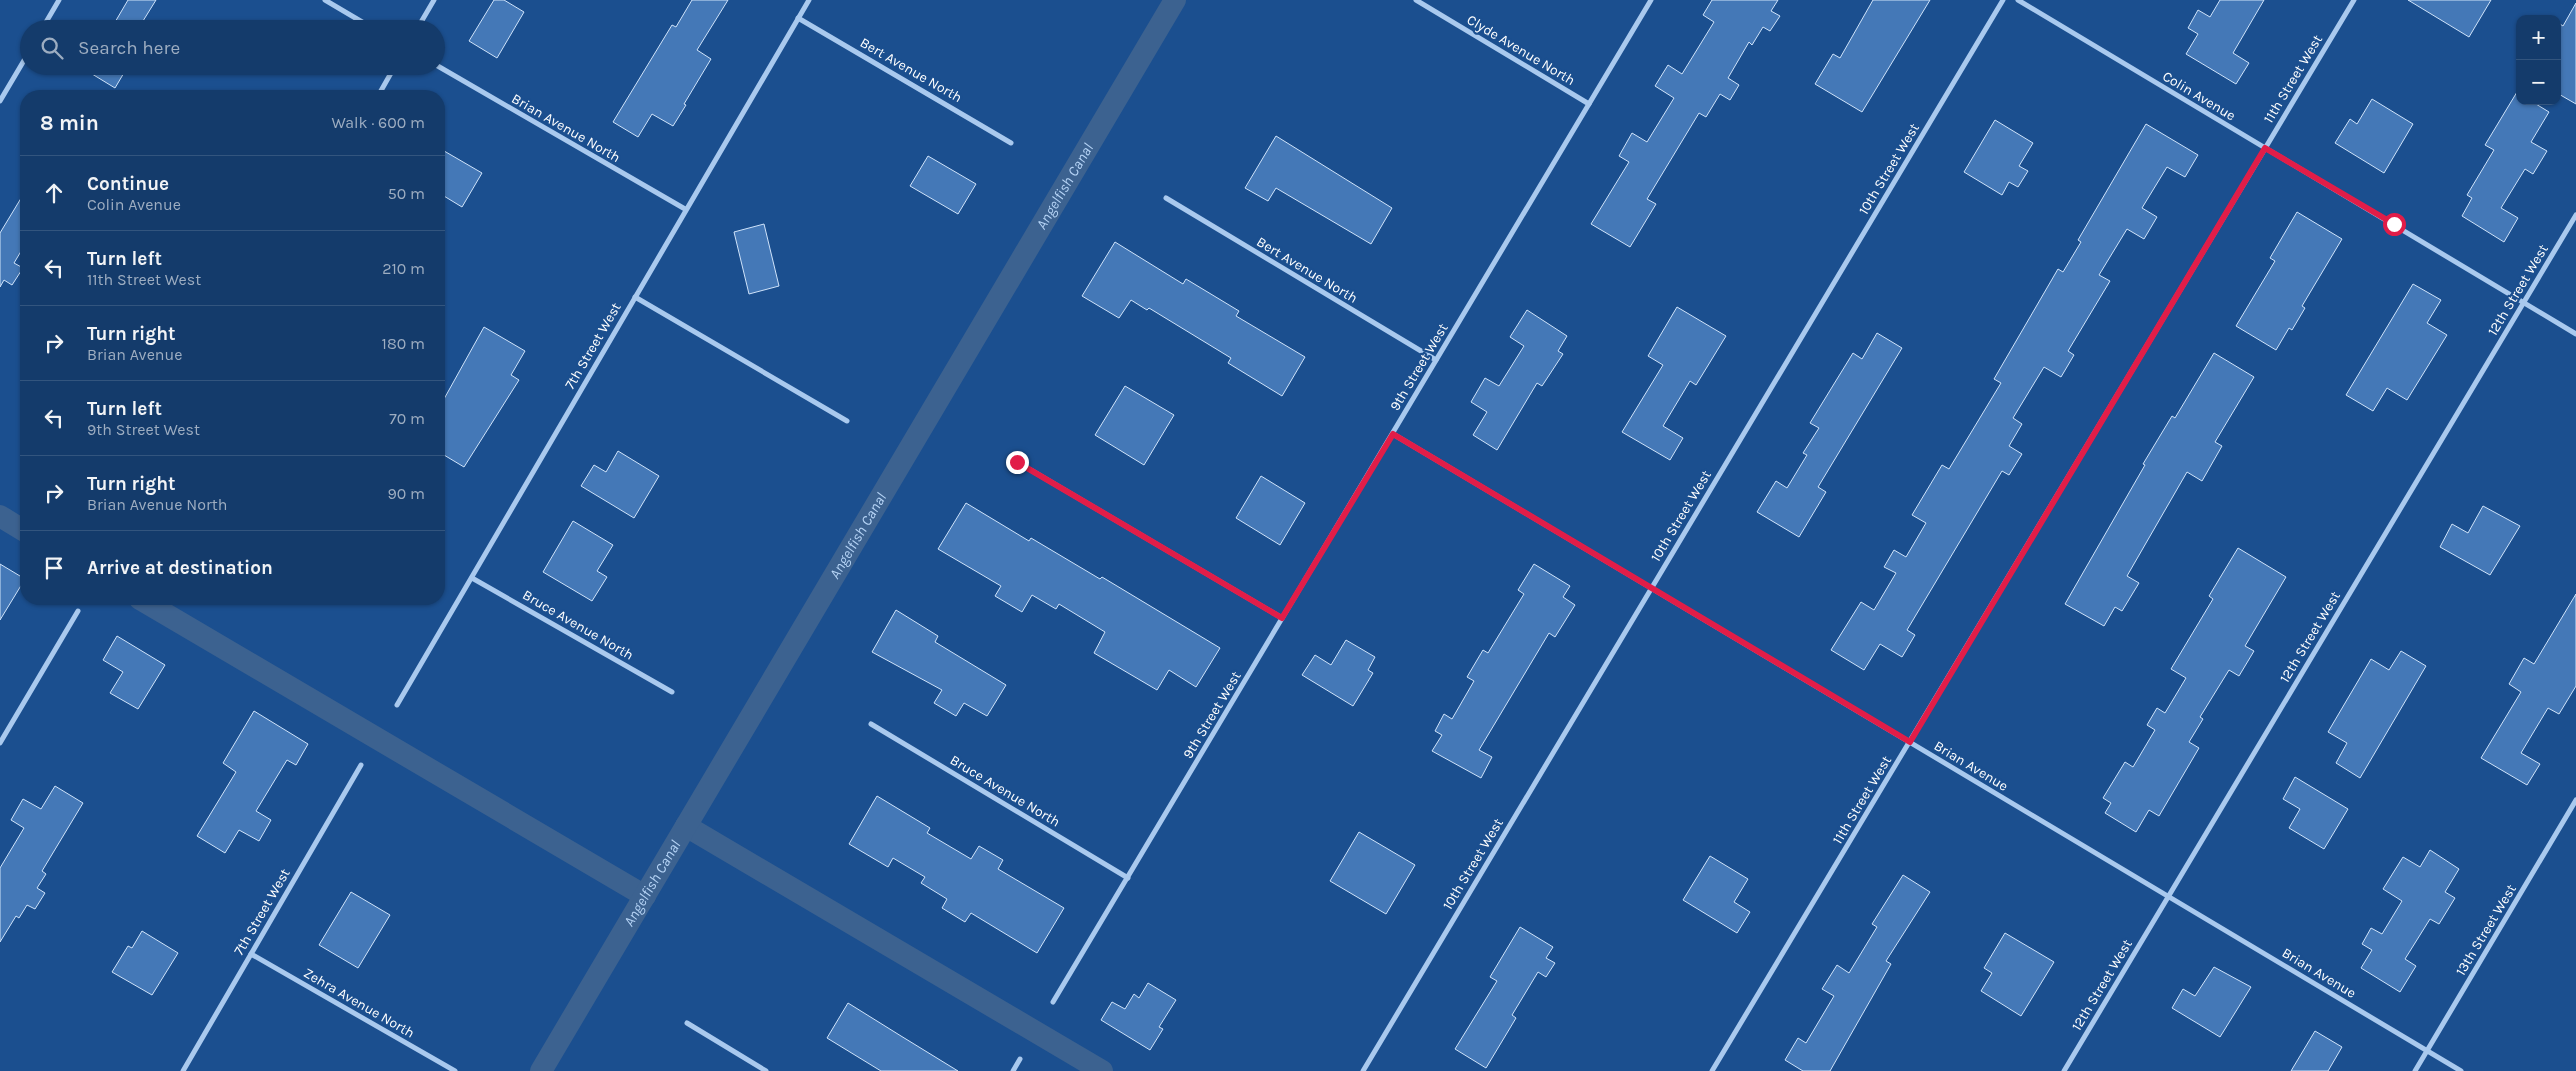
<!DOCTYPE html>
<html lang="en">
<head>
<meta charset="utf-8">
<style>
	:root { --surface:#143b6b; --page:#1d4271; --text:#f1f3f6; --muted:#9dadc1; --line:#33557e }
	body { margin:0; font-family:Karla,sans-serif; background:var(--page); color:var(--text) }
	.controls { position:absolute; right:15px; top:15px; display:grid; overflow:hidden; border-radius:10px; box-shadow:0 1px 4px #0004 }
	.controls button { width:45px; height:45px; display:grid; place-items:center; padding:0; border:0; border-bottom:1px solid var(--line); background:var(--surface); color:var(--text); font:25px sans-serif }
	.stop { position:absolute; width:15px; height:15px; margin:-11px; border:4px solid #e11d48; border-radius:50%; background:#fff }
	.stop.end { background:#e11d48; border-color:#fff; box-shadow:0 1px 5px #0008 }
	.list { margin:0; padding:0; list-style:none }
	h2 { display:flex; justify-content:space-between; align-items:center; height:65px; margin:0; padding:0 20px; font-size:21px }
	h2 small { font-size:16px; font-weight:400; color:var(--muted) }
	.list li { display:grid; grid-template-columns:32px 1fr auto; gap:15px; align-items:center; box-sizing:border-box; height:75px; padding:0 20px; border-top:1px solid var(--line) }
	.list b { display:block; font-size:19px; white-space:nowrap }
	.list p { margin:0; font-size:16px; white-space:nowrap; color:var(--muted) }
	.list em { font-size:16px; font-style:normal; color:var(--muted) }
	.icon { flex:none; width:28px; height:28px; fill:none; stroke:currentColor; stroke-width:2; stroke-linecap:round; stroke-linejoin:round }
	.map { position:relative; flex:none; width:2576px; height:1071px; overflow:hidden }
	.search { position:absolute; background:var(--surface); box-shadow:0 1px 4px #0004; left:20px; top:20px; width:425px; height:55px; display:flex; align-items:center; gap:12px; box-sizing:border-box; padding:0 18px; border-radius:28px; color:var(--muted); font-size:19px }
	.panel { position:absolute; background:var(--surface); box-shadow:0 1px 4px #0004; left:20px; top:90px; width:425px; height:515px; border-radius:20px }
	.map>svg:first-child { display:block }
</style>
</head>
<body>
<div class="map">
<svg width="2576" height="1071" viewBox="0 0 2576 1071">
	<rect width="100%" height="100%" fill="#1b4f8f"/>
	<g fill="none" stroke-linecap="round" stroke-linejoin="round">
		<g stroke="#3c6290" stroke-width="22">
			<path d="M0,516l26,16"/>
			<path d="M140,599l505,297"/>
			<path d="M686,826l416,245"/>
			<path id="s1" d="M541,1071l634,-1071"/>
		</g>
	</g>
	<g fill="#4478b7" stroke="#cfe3fa">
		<path d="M128,0h28l-18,29h-27z"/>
		<path d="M494,0h10l20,12 -27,46 -28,-17z"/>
		<path d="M692,0h36l-31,50 14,9 -27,45 2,1 -13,21 -21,-12 -14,23 -25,-15 59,-97 4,2z"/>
		<path d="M1712,0h66l-7,11 9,5 -10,15 -7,-4 -11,18 -3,-3 -21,36 11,7 -9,15 -10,-6 -14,23 -7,-4 -52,86 9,5 -26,43 -39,-23 38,-62 -10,-6 13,-23 15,9 27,-44 -19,-12 13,-21 14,9 32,-52 -11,-7z"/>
		<path d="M1873,0h57l-68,112 -47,-28 18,-30 7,4z"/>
		<path d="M2220,0h44l-31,53 16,10 -13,21 -50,-30 12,-20 -10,-6 10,-18 12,7z"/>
		<path d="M2408,0h83l-22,37z"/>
		<path d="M2576,3v101l-19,-11v-71l6,4z"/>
		<path d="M79,66h49l-13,22z"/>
		<path d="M2517,92l3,2v7h11l18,11 -18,30 16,9 -14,23 -8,-5 -24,39 17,10 -14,24 -42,-26 10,-18 -5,-3 27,-45 -9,-5z"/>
		<path d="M2372,99l41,25 -29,49 -49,-30 15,-24 7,5z"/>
		<path d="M1995,120l38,23 -14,23 9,5 -10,16 -9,-5 -7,13 -38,-23z"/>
		<path d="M2146,124l52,31 -13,22 -18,-10 -25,41 15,9 -13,22 -17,-10 -28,46 11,6 -42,70 6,4 -13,22 -17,-10 -31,51 9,6 -13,22 13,8 -13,21 -7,-4 -95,159 8,5 -13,22 -22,-13 -16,26 -33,-20 30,-48 13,8 22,-37 -12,-6 10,-17 12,7 20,-34 -14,-8 30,-50 7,4 52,-86 -7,-4 64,-110 5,3 18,-30 -3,-2z"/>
		<path d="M1276,136l116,72 -21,36 -95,-56 -8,13 -23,-13z"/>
		<path d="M439,148l43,25 -20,34 -23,-14z"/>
		<path d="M928,156l48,28 -18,30 -48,-28z"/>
		<path d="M26,190v53l-12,20 9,5 -11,17 -8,-5 -4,7v-54z"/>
		<path d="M2297,212l45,27 -40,67 3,2 -13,22 -3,-2 -13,22 -40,-24 39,-65 -5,-3z"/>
		<path d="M764,224l15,62 -30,8 -15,-62z"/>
		<path d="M1115,242l68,42 3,-5 53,32 -3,5 69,41 -23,39 -54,-33 3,-5 -82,-50 -2,2 -16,-10 -12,18 -37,-22z"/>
		<path d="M2413,284l28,16 -14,23 20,12 -40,65 -20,-12 -14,23 -27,-16z"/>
		<path d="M1677,307l49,29 -30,49 -6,-4 -27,45 20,12 -13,22 -48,-28 41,-67 -15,-9z"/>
		<path d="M1527,310l40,26 -9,15 5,3 -21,32 -5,-3 -40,67 -24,-15 14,-23 -16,-10 14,-24 14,8 25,-40 -14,-9z"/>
		<path d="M484,327l41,24 -14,24 8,5 -55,87 -25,-15v-44z"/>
		<path d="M1877,333l25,15 -84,139 8,5 -27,45 -42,-25 19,-31 11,7 20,-33 -4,-2 16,-25 -9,-5 43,-70 9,6z"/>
		<path d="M2214,353l40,24 -39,65 7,4 -20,35 -15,-9 -60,104 12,7 -17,28 -7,-4 -11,19 -39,-22 80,-139 -2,-1 29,-48 3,2z"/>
		<path d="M1125,386l49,29 -30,50 -49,-30z"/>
		<path d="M618,451l41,25 -25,42 -53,-32 13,-21 12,7z"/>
		<path d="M1261,476l44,27 -25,42 -44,-27z"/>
		<path d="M966,503l63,38 2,-3 69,41 2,-2 118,71 -24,39 -27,-17 -12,20 -63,-37 11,-21 -46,-28 -3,5 -24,-14 -10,17 -27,-16 6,-10 -63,-37z"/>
		<path d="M2483,506l37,20 -30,49 -50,-28 12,-23 16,9z"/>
		<path d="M573,521l40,24 -16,26 10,6 -15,24 -49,-29z"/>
		<path d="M2238,548l48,29 -41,69 9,5 -15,25 -10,-6 -29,47 3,2 -14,23 10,6 -40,68 -10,-6 -13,22 -31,-19 6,-10 -8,-5 22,-36 8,5 22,-37 -8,-5 10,-17 8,5 21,-35 -15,-9 42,-70 -4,-3z"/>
		<path d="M0,564l25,15 -25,41z"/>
		<path d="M1534,564l36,22 -7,11 12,8 -20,32 -6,-4 -70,117 13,7 -11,21 -49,-27 10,-16 -7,-4 9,-17 8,5 22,-38 -7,-4 16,-27 5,3 25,-41 11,-18 -6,-4z"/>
		<path d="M2576,594v92l-17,28 -11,-6 -27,45 19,11 -13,21 -46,-27 40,-66 -12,-8 15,-26 10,6z"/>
		<path d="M896,610l42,26 -3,6 71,43 -19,31 -23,-13 -8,13 -22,-13 8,-13 -70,-38z"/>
		<path d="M117,636l48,29 -27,44 -28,-16 13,-21 -20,-12z"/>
		<path d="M1346,640l29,17 -7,13 5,3 -20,33 -51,-31 13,-20 16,10z"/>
		<path d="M2401,651l25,15 -66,112 -24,-15 11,-20 -19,-11 43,-73 18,11z"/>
		<path d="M254,711l54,33 -12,21 -9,-5 -31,51 15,9 -12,21 -20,-11 -14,23 -28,-17 39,-64 -13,-9z"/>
		<path d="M2295,777l53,32 -24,40 -35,-21 11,-19 -17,-10z"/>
		<path d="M55,786l28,17 -41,68 4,3 -9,14 8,5 -10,16 -8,-4 -8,13 -3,-2 -16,26v-74l24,-40 -13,-8 12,-21 18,10z"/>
		<path d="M877,796l53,32 -3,5 44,26 8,-13 24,14 -5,9 66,39 -27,45 -66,-40 -6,9 -23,-14 5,-9 -26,-16 4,-6 -32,-19 -5,9 -39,-23z"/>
		<path d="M1359,832l56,33 -29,49 -56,-33z"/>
		<path d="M2430,850l29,19 -14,23 10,6 -16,26 -9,-5 -25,40 11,7 -16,26 -39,-24 11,-18 -10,-6 9,-16 11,6 20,-33 -19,-12 20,-32 17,10z"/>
		<path d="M1710,856l38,23 -14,23 16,10 -13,21 -54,-33z"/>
		<path d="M1903,875l27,17 -44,69 5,3 -61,107h-27l-18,-11 13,-22 8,5 28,-47 -12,-7 15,-24 12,8 28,-46 -5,-3z"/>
		<path d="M351,892l39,23 -32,53 -39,-23z"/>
		<path d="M1520,927l33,20 -7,11 9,5 -9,14 -8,-5 -26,43 4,3 -30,50 -31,-19 42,-68 -7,-4z"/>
		<path d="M142,931l36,22 -26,42 -40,-23 16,-26 4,2z"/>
		<path d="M2005,933l49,29 -33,54 -40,-25 11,-18 -8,-5z"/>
		<path d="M2214,967l37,20 -31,50 -48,-29 11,-19 12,7z"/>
		<path d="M1148,983l28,17 -17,27 4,2 -13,21 -49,-30 11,-18 13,7 9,-15 5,4z"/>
		<path d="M848,1003l53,33 57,35h-77l-54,-33z"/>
		<path d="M2315,1031l27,16 -14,24h-37z"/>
	</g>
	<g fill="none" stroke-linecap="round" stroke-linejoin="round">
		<g stroke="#a9c9ee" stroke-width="5">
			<path d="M325,0l49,29"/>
			<path d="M1416,0l173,104"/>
			<path d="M2018,0l558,334"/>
			<path d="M798,18l213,125"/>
			<path d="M42,29l17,-29"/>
			<path d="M417,29l17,-29"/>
			<path d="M436,65l249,144"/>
			<path d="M378,96l17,-30"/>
			<path d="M0,101l29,-49"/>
			<path d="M1166,198l270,162"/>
			<path d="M635,297l212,124"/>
			<path d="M1393,434l1068,637"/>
			<path d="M1017,462l265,156"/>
			<path d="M472,578l200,114"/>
			<path d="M397,705l412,-705"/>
			<path d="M871,724l257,154"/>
			<path d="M0,743l78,-132"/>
			<path d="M251,954l204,117"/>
			<path d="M1053,1002l598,-1002"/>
			<path d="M687,1023l79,48"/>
			<path d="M183,1071l178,-306"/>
			<path d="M1013,1071l7,-12"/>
			<path d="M1363,1071l640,-1071"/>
			<path d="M1712,1071l642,-1071"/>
			<path d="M2064,1071l512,-856"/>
			<path d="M2415,1071l161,-271"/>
		</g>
	</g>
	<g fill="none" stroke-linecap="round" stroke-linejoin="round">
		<path stroke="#e11d48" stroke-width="6" d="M1017,462l265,156 111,-184 517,308 355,-594 129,76"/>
	</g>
	<g text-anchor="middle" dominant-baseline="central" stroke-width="4.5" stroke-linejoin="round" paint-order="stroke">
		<g font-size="14" fill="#fff" stroke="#1b4f8f">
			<text transform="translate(1521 50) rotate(31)">Clyde Avenue North</text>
			<text transform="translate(911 70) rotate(30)">Bert Avenue North</text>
			<text transform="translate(2293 79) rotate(-59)">11th Street West</text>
			<text transform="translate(2199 96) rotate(31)">Colin Avenue</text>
			<text transform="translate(566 128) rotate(30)">Brian Avenue North</text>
			<text transform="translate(1889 169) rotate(-59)">10th Street West</text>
			<text transform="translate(1307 270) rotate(31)">Bert Avenue North</text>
			<text transform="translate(2518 290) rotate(-59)">12th Street West</text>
			<text transform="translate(593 346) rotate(-60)">7th Street West</text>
			<text transform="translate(1419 367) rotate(-59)">9th Street West</text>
			<text transform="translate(1681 516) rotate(-59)">10th Street West</text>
			<text transform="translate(578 625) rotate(30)">Bruce Avenue North</text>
			<text transform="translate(2310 637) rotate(-59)">12th Street West</text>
			<text transform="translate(1212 715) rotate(-59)">9th Street West</text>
			<text transform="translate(1971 766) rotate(31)">Brian Avenue</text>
			<text transform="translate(1005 791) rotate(31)">Bruce Avenue North</text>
			<text transform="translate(1862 800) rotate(-59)">11th Street West</text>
			<text transform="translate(1473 864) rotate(-59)">10th Street West</text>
			<text transform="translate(262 912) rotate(-60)">7th Street West</text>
			<text transform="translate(2486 930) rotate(-59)">13th Street West</text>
			<text transform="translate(2319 973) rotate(31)">Brian Avenue</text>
			<text transform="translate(2102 985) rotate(-59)">12th Street West</text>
			<text transform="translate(359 1003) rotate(30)">Zehra Avenue North</text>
		</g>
		<g font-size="15" font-style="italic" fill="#b5d3f5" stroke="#1b4f8f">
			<text stroke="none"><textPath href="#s1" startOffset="1028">Angelfish Canal</textPath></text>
			<text stroke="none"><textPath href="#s1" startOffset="622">Angelfish Canal</textPath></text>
			<text stroke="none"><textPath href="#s1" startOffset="218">Angelfish Canal</textPath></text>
		</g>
	</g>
</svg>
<div class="controls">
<button>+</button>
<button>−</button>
</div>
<div class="stop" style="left:2394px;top:224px"></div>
<div class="stop end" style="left:1017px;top:462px"></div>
<div class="search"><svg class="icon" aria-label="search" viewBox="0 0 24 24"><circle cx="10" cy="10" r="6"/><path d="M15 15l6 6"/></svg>Search here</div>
<section class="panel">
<h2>8 min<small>Walk · 600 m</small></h2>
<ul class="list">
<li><svg class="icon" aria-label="ahead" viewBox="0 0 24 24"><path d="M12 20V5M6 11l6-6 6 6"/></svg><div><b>Continue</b><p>Colin Avenue</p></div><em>50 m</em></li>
<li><svg class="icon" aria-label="left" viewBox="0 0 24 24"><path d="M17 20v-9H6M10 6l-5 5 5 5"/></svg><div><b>Turn left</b><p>11th Street West</p></div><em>210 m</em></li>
<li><svg class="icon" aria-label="right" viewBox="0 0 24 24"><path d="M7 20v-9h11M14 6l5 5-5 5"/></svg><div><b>Turn right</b><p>Brian Avenue</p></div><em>180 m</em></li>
<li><svg class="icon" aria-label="left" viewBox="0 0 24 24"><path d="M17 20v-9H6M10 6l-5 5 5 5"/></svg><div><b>Turn left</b><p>9th Street West</p></div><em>70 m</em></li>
<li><svg class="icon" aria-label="right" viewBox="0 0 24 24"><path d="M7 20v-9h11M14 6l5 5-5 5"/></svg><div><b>Turn right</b><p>Brian Avenue North</p></div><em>90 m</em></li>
<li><svg class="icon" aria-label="arrive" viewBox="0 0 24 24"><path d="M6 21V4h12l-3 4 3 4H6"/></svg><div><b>Arrive at destination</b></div></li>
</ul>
</section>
</div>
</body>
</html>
